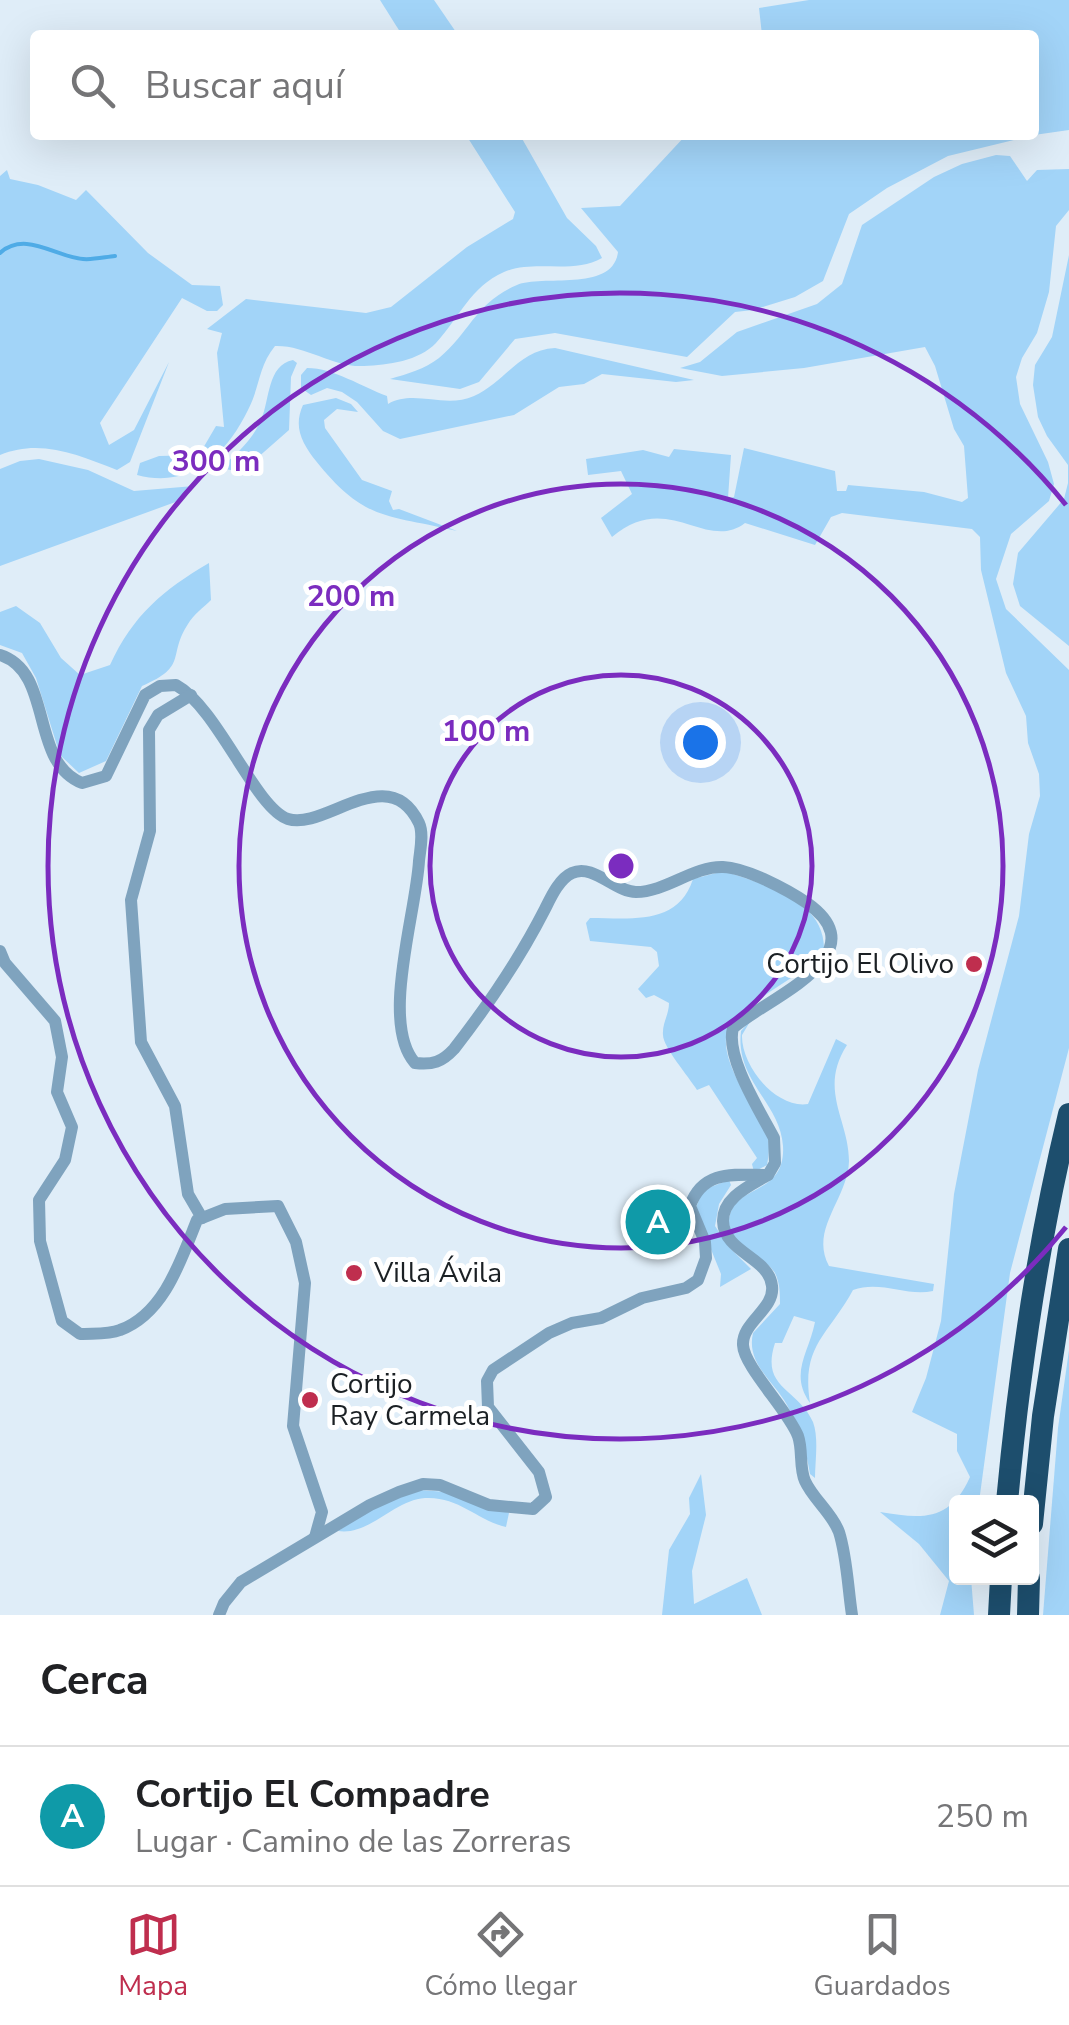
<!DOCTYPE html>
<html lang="es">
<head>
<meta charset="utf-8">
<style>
	:root { --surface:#fff; --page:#f6f6f6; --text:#202124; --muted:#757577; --line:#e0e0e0; --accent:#bf2e4e }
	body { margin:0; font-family:"Nunito Sans",sans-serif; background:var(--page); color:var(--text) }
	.controls { position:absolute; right:30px; bottom:30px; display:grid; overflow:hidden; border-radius:10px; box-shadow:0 10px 40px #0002 }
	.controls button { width:90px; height:90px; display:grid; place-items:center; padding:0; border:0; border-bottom:2px solid var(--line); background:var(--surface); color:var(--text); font:50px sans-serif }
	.you { position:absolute; left:700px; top:742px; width:35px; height:35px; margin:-25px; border:8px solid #fff; border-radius:50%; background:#1a73e8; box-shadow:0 0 0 15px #1a73e833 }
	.badge { display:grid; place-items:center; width:65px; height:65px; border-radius:50%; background:var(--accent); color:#fff; font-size:32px; font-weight:700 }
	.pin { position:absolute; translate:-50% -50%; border:5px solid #fff; box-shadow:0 2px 10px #0006 }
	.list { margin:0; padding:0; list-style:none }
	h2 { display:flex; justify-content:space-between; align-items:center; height:130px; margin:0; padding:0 40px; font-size:42px }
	h2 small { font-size:32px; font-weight:400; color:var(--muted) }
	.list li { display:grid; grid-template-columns:65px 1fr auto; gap:30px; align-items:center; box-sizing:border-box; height:140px; padding:0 40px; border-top:2px solid var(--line) }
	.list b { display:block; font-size:38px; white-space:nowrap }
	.list p { margin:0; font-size:32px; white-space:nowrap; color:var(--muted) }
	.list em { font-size:32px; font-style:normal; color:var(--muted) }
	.icon { flex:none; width:55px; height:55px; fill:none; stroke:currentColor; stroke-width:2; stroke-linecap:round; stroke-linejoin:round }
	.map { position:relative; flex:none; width:1069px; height:1615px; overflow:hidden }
	.search { position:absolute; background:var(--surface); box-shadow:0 10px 40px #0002; left:30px; right:30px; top:30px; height:110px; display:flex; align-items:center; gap:25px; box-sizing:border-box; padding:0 35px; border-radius:10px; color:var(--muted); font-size:38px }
	.sheet { height:270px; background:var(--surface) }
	nav { display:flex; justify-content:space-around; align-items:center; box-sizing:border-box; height:140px; border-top:2px solid var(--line); background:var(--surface); font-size:28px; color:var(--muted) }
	nav a { display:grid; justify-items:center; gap:5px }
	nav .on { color:var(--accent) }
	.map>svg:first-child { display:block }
</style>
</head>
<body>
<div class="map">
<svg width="1069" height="1615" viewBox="0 0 1069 1615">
	<rect width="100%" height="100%" fill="#dfedf8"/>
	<g fill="#a2d4f8">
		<path d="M380,0h54l24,35h-56z"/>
		<path d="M809,0h260v130l-35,5v-100h-272l-3,-27z"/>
		<path d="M466,135h54l47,83 29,28 6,12c-30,17 -67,1 -98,14 -34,15 -44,45 -68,71 -17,18 -48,22 -72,23 -30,2 -58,-21 -89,-20 -17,21 -15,41 -27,64 -22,45 -58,79 -111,65l3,-12 19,-7 40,-1 17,-29 8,1 -7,-74 5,-20 -15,-4 39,-30 120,14 25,-6 76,-60 46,-28 2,-7z"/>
		<path d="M686,135h348l-86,21 -61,32 -38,26 -26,67 -28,16 -42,13 -18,2 -48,45 -132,-24 -40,6 -36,43 -19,7 -70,-10c17,-5 35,-10 49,-21 32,-27 36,-55 78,-73 25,-11 96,8 101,-33l-37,-44 39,-2z"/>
		<path d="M996,155l14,1 17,25 10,-11 32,-1v41l-13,16 -7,66 -12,41 -15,25 -6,19 4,27 28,58 6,22 -5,17 -38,33 -15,45 10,30 63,61v378l-59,225 -31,229h-23v76h15l3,37h-34l9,-34 -30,-37 -39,-32c42,7 70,10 90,-35l-13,-26v-17l-45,-22 14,-34 15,-57 13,-127 24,-124 41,-154 10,-82 11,-38 -1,-22 -11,-31 -2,-27 -20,-43 -25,-103 -1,-33 -8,-8 -130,-16 -11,4 -16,28 -70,-22c-39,30 -77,-34 -133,14l-11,-19 31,-24 -11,-23 -33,4 -2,-16 57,-9 26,7 5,-8 57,6 -3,43 6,-1 10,-49 91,23 2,20h9l2,-6 76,7 38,10 6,-4 -4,-52 -10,-17 -19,-63 -10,-19 -121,21 -82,8 -42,-8 20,-6 37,-30 80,-28 25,-20 20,-59 72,-48 28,-13z"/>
		<path d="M7,170l3,9 28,6 38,15 10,-10 62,63 44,32 28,1 3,19 -6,6h-10l-25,-13 -82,125 9,22 25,-15 35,-68 -39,100 -13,8c-38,-15 -77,-32 -117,-15v-279z"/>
		<path d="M1069,255v391l-49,-40 -7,-22 5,-31 46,-54 4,-16v-18l-21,-29 -9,-19 -5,-32 2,-20 17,-28z"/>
		<path d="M555,348l139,32 -18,2 -74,-8 -18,10 -25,3 -45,28 -114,24 -17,-8 -26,-29 -15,-10 -15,-4 -16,7 -10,-7v-13l6,-7c27,0 55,19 80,28l1,8c26,-15 57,5 86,-8 31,-14 45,-46 81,-48z"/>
		<path d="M293,360l4,3 -6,14 -2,53 -48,42 -21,-4c16,-13 33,-29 41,-48 9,-20 6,-55 32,-60z"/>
		<path d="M336,398l15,6 7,8 -21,-3 -13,11 1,8 37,52 30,11 -3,10 4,9 6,-1 58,22c-71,-17 -92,-9 -141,-70 -14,-18 -23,-34 -13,-56z"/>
		<path d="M39,459l49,11 46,21 60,-5 -13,14 -181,66v-97l20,-8z"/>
		<path d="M209,563l2,37c-7,7 -18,15 -23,24 -21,32 1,42 -46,62l-36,75 -27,12 -19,-18 -24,-77 -14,-25 -22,-8v-33l16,-6 24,17 21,35 19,17 30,-10c23,-50 53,-75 99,-102z"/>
		<path d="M724,871c41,14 102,29 100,80 -27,29 -65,42 -91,71 -25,27 23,85 34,112 3,10 2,21 0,31l-13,7 -2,-8 5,-6 -48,-73 -12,5c-8,-13 -34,-43 -34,-55 -1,-12 6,-20 6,-32l-15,-8 -8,3 -8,-9 21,-23 -2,-14 -6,-5 -61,-6 -4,-18 4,-5c40,0 88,8 103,-39z"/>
		<path d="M751,1020l-9,15c-1,31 34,74 66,69l28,-65 11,6c-29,45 2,75 2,116 -1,38 -40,68 -20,105l105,18 -1,7c-26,6 -52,-11 -80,-1 -25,46 -52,55 -43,113 -21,-30 -1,-50 5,-81l-21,-6 -12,27h-7c-15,46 23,45 38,79 6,16 2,40 2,56l-5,-4c-4,-25 -11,-47 -23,-69 -14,-25 -41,-41 -34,-72l27,-29c0,-10 0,-21 -5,-31 -10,-17 -47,-28 -46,-51 1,-39 57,-24 54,-76 -3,-44 -48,-65 -42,-115z"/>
		<path d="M729,1180l2,5 -12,19 -4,22 14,21 22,22 -31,18 1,-13 -26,-64 8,-20z"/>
		<path d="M1069,1350v265h-26l15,-187z"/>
		<path d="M701,1474l5,41 -14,56 2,33 53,-26 15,37h-100l7,-65 21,-36 -1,-16z"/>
		<path d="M419,1490l28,2 62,21 -3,14c-29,-7 -48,-31 -81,-29 -31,2 -56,38 -87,33l34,-23z"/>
	</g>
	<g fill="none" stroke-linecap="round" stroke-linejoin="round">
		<path stroke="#4fabe6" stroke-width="4" d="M0,253c25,-23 56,4 83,6 10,1 22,-2 32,-3"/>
		<g stroke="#7fa3be" stroke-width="12">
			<path d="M0,655c54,17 29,107 82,128l24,-7 39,-81 15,-9 16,-1c42,23 79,123 112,134 36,12 101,-60 131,4 5,11 1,27 0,38 -3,53 -39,162 -4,202 18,2 27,-1 39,-14 35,-45 65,-89 91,-140 6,-12 14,-30 27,-36 21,-10 43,19 64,19 30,0 57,-26 87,-25 24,1 65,23 84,36 74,52 -40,95 -74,125 -8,29 27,83 41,110l1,25 -7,12c-18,11 -45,22 -45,46 1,32 46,36 49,65 3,23 -30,36 -29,59 1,22 45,65 55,91 5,14 1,32 7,45 8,18 27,32 34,51 8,25 9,57 13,83"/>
			<path d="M191,695l-33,20 -9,15 1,101 -19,69 10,142 34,64 13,88 14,24"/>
			<path d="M0,951l5,12 50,58 7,36 -5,35 15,35 -7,33 -26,40 1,41 22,80 18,13c12,-1 28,1 40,-4 44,-16 61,-70 77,-110l28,-11 53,-3 18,36 9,41 -12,143 29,86 -7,25"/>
			<path d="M219,1615l5,-12 17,-21 129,-77 29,-13 24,-8 17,1 49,20 44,4 13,-12 -7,-25 -51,-65 -1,-26 6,-11 56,-37 23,-10 29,-5 41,-20 44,-10 12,-8 8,-22 -1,-16 -15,-36c13,-37 45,-31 78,-31"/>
		</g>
		<g stroke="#1d4e6d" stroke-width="22">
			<path d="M1007,1502c12,-130 31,-260 62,-388"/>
			<path d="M1032,1524l11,-108 26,-167"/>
			<path d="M999,1615l2,-37"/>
			<path d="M1028,1615l1,-37"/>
		</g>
	</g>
	<g fill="none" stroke="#7b2cbf" stroke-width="5">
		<circle cx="621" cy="866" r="191"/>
		<circle cx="621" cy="866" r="382"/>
		<path d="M1066 1227A573 573 0 1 1 1066 505"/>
	</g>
	<g fill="#bf2e4e" stroke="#fff" stroke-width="4">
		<circle cx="974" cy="964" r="10"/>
		<circle cx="354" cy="1273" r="10"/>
		<circle cx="310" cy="1400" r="10"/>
	</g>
	<g text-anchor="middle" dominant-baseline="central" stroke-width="10" stroke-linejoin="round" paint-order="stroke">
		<g font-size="28" fill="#1b2024" stroke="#fff" text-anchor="start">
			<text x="954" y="964" text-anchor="end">Cortijo El Olivo</text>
			<text x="374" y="1273">Villa Ávila</text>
			<text x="330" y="1384">Cortijo<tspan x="330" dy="32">Ray Carmela</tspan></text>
		</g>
	</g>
	<circle cx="621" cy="866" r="15" fill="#7b2cbf" stroke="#fff" stroke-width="5"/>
	<g font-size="30" text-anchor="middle" font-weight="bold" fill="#7b2cbf" stroke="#fff" stroke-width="10" stroke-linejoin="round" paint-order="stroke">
		<text x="216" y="471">300 m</text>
		<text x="351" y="606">200 m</text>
		<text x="486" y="741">100 m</text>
	</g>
</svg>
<div class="controls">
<button><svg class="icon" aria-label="layers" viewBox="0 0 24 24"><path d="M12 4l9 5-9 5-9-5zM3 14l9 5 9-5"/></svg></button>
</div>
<div class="you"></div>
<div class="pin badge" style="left:658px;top:1222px;background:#0f9aa8">A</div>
<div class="search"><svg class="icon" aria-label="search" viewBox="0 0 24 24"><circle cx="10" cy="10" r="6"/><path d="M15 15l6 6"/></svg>Buscar aquí</div>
</div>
<section class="sheet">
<h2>Cerca<small></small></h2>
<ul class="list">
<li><span class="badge" style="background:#0f9aa8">A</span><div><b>Cortijo El Compadre</b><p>Lugar · Camino de las Zorreras</p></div><em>250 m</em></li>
</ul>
</section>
<nav>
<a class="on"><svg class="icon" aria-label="map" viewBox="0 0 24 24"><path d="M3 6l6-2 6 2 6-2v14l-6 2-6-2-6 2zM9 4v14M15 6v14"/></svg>Mapa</a>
<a><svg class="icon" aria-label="directions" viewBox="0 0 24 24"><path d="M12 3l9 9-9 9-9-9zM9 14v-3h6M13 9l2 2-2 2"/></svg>Cómo llegar</a>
<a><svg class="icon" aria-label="saved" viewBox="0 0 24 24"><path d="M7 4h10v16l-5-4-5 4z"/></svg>Guardados</a>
</nav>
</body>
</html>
